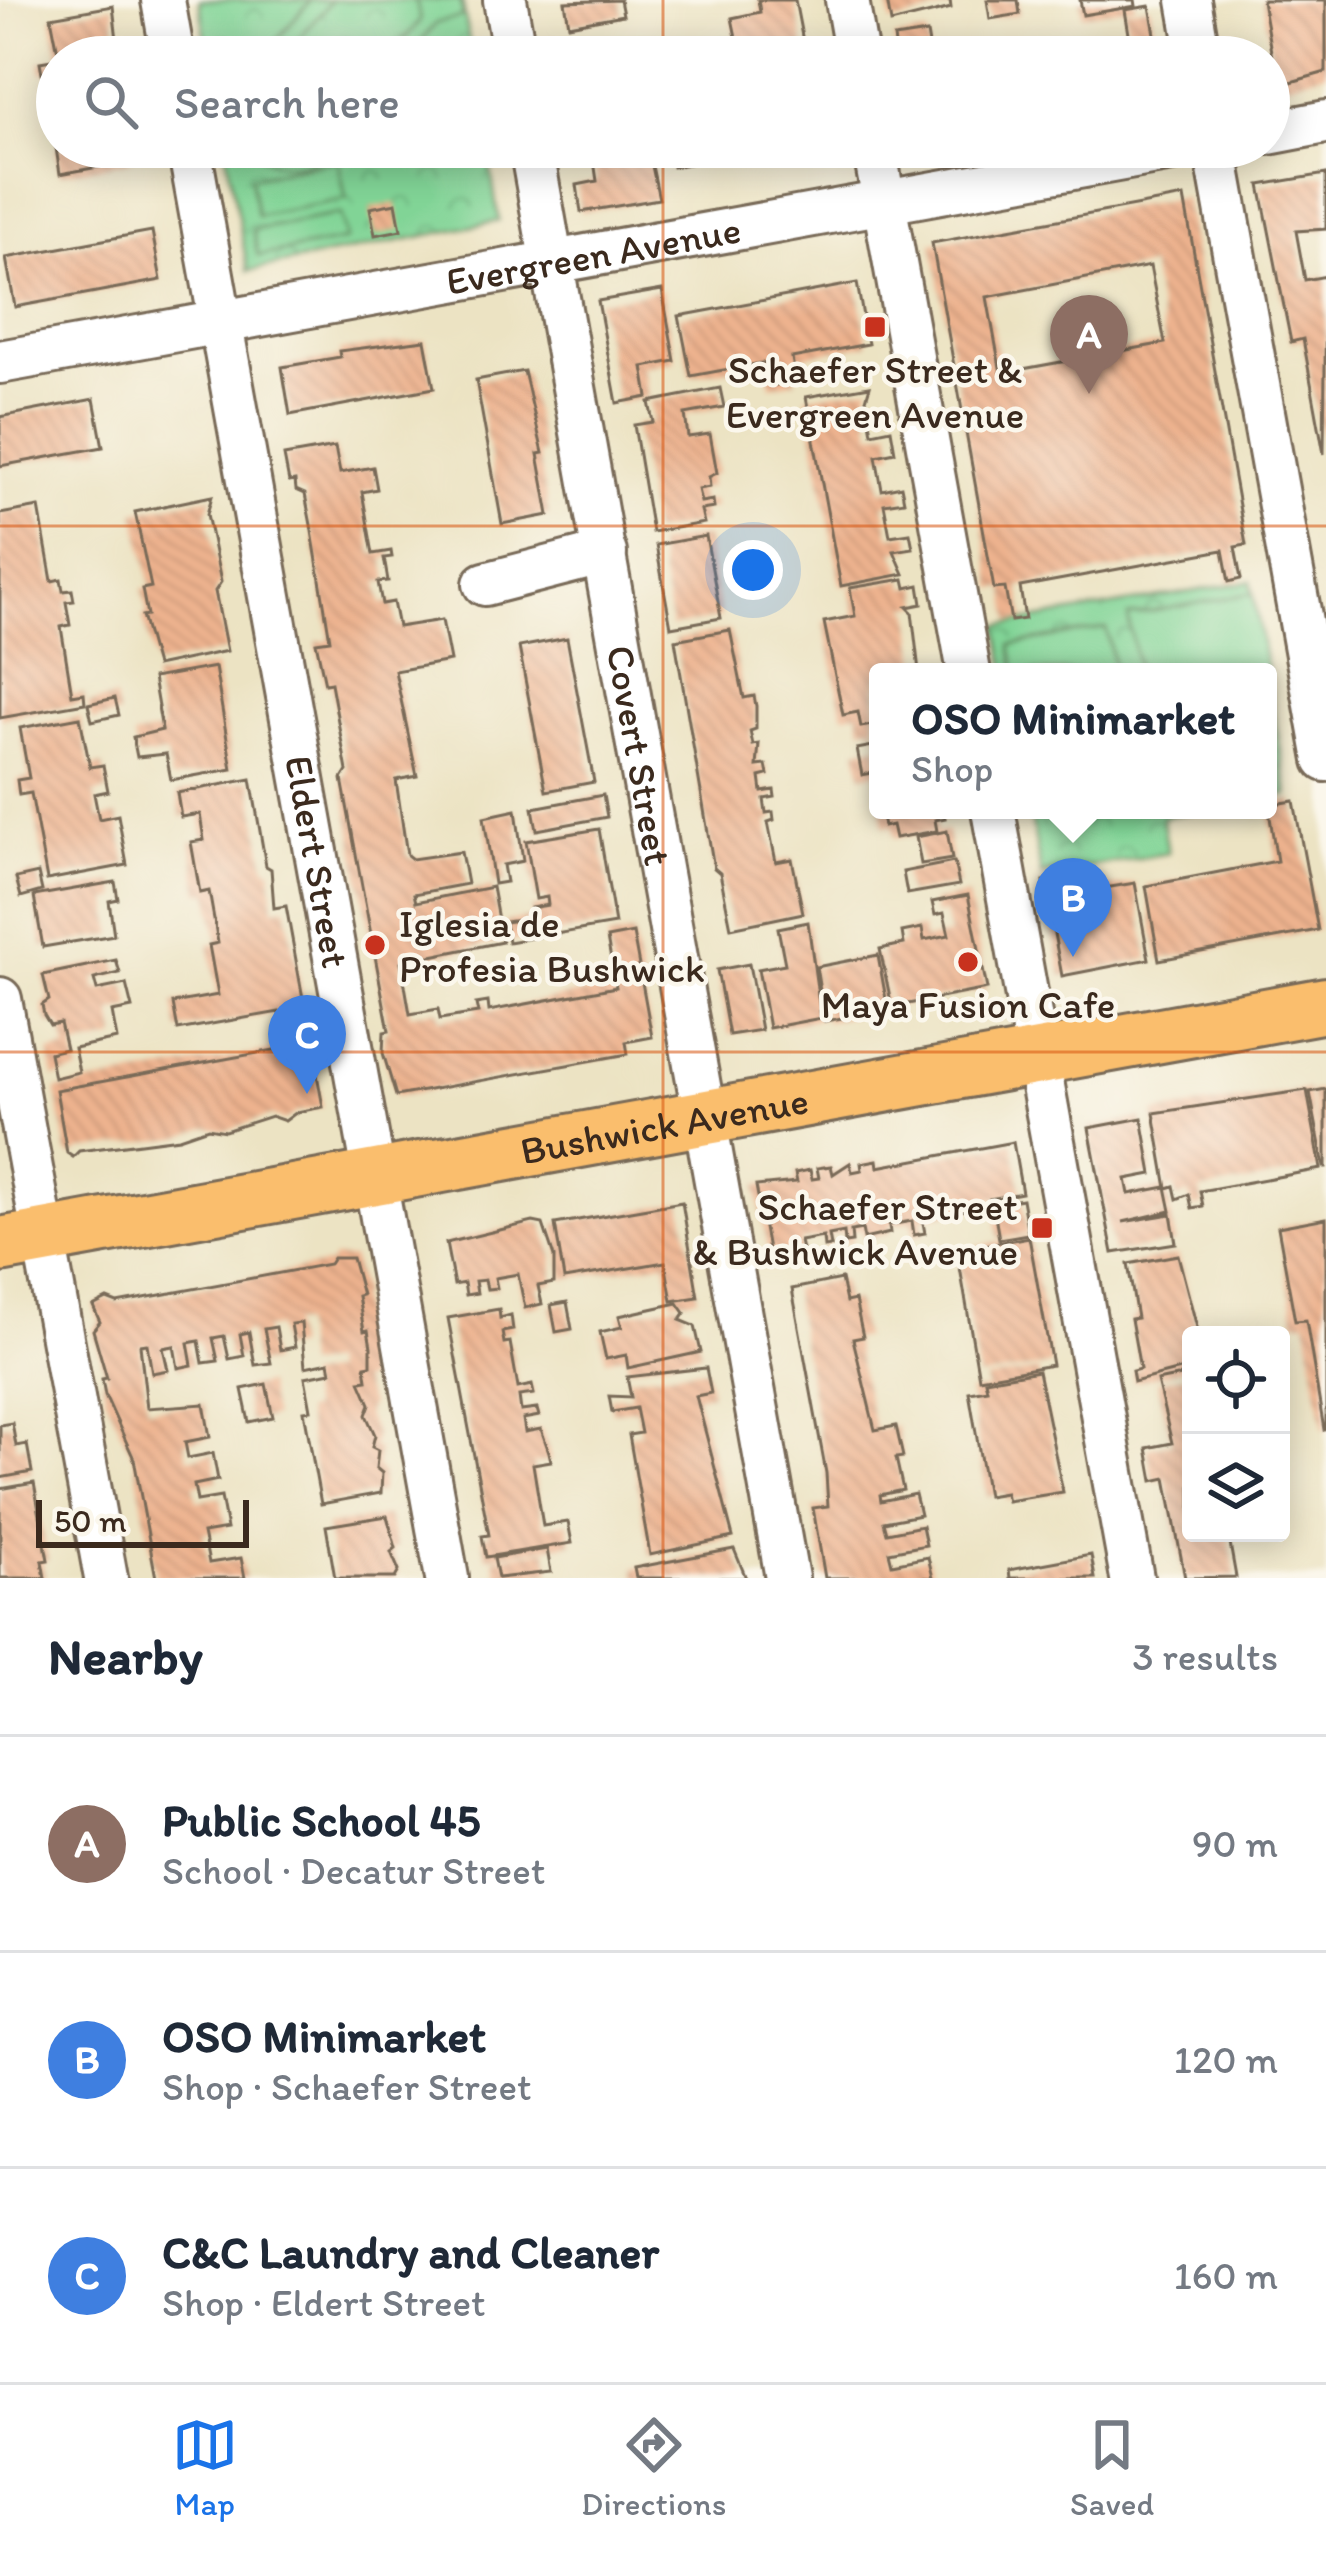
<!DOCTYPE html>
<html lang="en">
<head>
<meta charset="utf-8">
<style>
	:root { --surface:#fff; --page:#f2f2f3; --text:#1f2937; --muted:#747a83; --line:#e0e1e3; --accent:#1a73e8 }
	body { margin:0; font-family:Itim,sans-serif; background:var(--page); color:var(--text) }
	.controls { position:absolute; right:36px; bottom:36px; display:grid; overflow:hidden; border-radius:12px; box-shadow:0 6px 30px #0003 }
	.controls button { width:108px; height:108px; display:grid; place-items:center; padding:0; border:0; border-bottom:3px solid var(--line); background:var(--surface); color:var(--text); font:60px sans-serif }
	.scale { position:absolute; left:36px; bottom:30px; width:213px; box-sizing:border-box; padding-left:12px; border:6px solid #3b2a1e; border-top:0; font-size:33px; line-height:42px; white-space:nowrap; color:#3b2a1e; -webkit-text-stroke:9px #fbf7ec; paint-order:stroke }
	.you { position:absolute; left:753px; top:570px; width:42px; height:42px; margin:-30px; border:9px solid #fff; border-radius:50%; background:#1a73e8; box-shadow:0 0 0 18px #1a73e833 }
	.badge { display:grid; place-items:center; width:78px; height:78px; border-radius:50%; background:var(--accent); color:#fff; font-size:39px; font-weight:700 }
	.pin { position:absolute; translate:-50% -99px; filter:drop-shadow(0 3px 6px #0008) }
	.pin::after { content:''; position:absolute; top:63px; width:42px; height:36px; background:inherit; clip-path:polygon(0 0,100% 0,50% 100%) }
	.popup { position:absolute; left:869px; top:663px; width:408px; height:156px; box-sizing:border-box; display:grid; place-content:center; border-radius:12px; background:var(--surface); filter:drop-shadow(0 3px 9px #0005); font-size:39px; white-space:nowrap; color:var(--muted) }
	.popup b { font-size:45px; color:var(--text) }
	.popup::after { content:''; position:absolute; left:50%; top:100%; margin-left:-24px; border:24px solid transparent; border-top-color:var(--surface) }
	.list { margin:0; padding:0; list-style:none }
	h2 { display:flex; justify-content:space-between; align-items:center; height:156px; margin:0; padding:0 48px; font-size:51px }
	h2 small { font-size:39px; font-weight:400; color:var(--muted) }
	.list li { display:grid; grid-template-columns:78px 1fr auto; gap:36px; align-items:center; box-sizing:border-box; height:216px; padding:0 48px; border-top:3px solid var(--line) }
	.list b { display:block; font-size:45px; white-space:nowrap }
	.list p { margin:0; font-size:39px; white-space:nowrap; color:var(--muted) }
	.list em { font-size:39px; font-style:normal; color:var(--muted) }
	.icon { flex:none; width:66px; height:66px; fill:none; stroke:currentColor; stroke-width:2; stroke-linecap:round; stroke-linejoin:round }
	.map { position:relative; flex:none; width:1326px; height:1578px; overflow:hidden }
	.search { position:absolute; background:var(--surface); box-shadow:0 6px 30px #0003; left:36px; right:36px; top:36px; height:132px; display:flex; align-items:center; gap:30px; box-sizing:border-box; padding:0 42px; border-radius:66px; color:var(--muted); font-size:45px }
	.sheet { height:804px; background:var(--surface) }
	nav { display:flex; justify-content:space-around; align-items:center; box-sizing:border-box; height:168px; border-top:3px solid var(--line); background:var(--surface); font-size:33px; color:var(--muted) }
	nav a { display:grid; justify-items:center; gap:6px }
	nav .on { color:var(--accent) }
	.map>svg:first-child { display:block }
</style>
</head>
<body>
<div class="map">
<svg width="1326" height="1578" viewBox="0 0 1326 1578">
	<defs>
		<pattern id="park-crowns" width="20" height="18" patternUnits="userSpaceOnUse" patternTransform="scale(3)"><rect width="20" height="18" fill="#81d496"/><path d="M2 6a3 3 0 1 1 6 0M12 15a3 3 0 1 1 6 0" fill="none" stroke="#70b681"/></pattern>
		<pattern id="building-back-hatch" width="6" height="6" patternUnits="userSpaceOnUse" patternTransform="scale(3)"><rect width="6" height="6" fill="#edb28e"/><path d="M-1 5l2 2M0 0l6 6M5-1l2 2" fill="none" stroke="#cc997a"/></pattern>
	</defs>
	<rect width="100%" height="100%" fill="#fbf7ec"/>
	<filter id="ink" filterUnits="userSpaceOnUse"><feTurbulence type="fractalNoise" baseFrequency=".00833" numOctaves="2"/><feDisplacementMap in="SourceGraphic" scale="24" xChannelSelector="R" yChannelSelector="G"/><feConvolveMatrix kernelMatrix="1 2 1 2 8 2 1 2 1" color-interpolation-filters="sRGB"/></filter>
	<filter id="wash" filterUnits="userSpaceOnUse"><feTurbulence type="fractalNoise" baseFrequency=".004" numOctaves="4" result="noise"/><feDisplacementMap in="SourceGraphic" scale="48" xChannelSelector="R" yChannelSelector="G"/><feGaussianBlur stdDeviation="2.7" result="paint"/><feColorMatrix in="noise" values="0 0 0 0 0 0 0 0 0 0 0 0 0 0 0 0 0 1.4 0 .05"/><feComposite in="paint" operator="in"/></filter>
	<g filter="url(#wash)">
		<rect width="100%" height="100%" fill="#ece3c3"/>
		<g fill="url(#park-crowns)" stroke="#5e7f5a" stroke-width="3">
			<path d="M199,0h263l10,57h-263z"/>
			<path d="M225,147h262l12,74 -251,50z"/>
			<path d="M1251,581l16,91h-261l-8,-46z"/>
			<path d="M1268,680l20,115 -20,3z"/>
			<path d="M1030,810h171l-39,7 6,36 -127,22z"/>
		</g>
		<g fill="#81d496" stroke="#5e7f5a" stroke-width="3">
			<path d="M311,0h21l-49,57h-21z"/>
			<path d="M416,0h44l3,17 -27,6 -27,34h-20l31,-36z"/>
			<path d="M249,147h84c-27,24 -58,24 -84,0z"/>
			<path d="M338,160l8,39 -89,17 -7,-38z"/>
			<path d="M340,214l6,26 -88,16 -5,-26z"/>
			<path d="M1253,593l14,79h-129l-10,-56z"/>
			<path d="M1106,628l9,44h-99l-5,-27z"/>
		</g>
		<g id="blocks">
			<g fill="url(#building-back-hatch)" fill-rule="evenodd">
				<path d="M620,0l3,15 -54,10 -4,-23z"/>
				<path d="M758,0h37l10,52 -78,5 -3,-12 13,-3 -5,-24 28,-6z"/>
				<path d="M887,0h63l1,8 -60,15z"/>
				<path d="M987,0h31l2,14 -30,5z"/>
				<path d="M1080,0h55l1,6 -53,9z"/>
				<path d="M1262,0h64v72l-49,14z"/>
				<path d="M113,6l6,51h-60l-8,-40z"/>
				<path d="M1150,6l9,51h-110l40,-9 -1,-9 13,-2 1,8 28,-5 -5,-30z"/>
				<path d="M927,33l4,24h-34l-3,-19z"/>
				<path d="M629,38l3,19h-56l-2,-10z"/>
				<path d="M1026,46l2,11h-31l-2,-6z"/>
				<path d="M57,59v11l-15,3 -2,-11z"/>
				<path d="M128,147l3,14 -71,13 -4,-26z"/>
				<path d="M592,147h56l11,52 -78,13 -4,-27 20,-4z"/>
				<path d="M670,147h100v2l-97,18z"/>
				<path d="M1326,174v55l-30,2 9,49 21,-4 -2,178 -21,-115 -12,3 -31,-157z"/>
				<path d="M1184,197l62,348 -11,2 6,32 -12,3 -6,-32 -203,37 5,32 -14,2 -6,-33 -11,1 -62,-346zM1150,266l15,77 -164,30 -14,-76z"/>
				<path d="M396,203l5,27 -26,5 -5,-27z"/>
				<path d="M152,231l9,49 -146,27 -9,-49z"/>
				<path d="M857,283l11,61 -76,14 4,23 -25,5 -4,-24 -76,14 -12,-60z"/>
				<path d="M662,290l13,71 -32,6 5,30 -31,6 -19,-102z"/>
				<path d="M425,340l9,48 -144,27 -8,-48 58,-10 -1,-6z"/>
				<path d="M524,371l19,82 -5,1 11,61 -47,9 -26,-144z"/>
				<path d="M870,386l-4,13 6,34 19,-4 4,23 -19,4 6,34 19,-4 3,15 -20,3 6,32 20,-3 3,15 -19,3 10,23 -63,12 -35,-189z"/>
				<path d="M720,388l4,19 -39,7 3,23 22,-3 7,39 -8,4 1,10 -12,2 3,13 12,-2 1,8 -13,2 3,13 -52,9 -18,-107 19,-3 -4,-20z"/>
				<path d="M94,399l9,48 -103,19v-49z"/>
				<path d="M335,447l5,26 33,-6 4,22 -15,3 11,62 18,-3 1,6 -8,1 4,23 -10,1 4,22 11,-2 5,25 44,-7 8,41 -55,10 22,105 -21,4 11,75 5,4 49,-7 6,32 -53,10 2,8 76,-15 10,55 -101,20 9,52 28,-5 2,10 38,-6 -2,-9 12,-2 1,9 127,-24 -9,-49 26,-5 19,104 -26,5 2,12 -232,42 -13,-43 1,-21 5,-1 -47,-252 5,-8 -16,-88 -6,1 -9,-42 14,-2 -19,-115 -6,-31 -9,-4 -1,-9 -6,1 -5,-26z"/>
				<path d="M212,496l-5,18 14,68 -6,9 12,60 -71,15 -14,-50 5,-1 -5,-26 9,-2 -16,-75z"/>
				<path d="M39,507l13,74 9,-2 2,12 9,-1 2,11 -8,1 4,23 -9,2 11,68 12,-2 1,10 -85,15v-204z"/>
				<path d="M706,536l15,82 -50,9 -15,-82z"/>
				<path d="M904,579l2,9 13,-3 3,19 -15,3 5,5 7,59 -41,1 -4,66 -2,-13 -11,2 -3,-15 -15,3 -19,-93 31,-6 -5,-28z"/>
				<path d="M730,630l14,68 10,-2 2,10v23l-6,2 3,14 6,-1 -2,22 9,-1 2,10 -8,2 2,15 12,-2 1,7 -11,2 2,14 7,-1 1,8 -6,2 8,40 16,-3 11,54 -72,15 -11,-55 -6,-5 -39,-228z"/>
				<path d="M567,638l27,144 -48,9 -27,-144z"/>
				<path d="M215,667l17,102 -61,11 -5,-26 -29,3 -4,-20 29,-7 -9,-52z"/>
				<path d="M115,698l4,17 -27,6 -4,-17z"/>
				<path d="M80,717l10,50 13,-2 5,26 -14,3 5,25 19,-4 9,50 -80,15 -16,-87 -12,2 -2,-15 12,-2 -9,-50z"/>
				<path d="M878,745v27l-16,3 -5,-26z"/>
				<path d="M251,779l15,87 5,3 3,39 12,-2 37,201 -26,5 -12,9 -14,-5 -46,15 -17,-3 -29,10 -100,13 -6,6 -6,-4 -11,-63 229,-42 -6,-36 -101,18 -5,-27 45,-8 -9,-50 9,-2 -4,-24 -5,-28 -9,2 -9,-51 13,-2 -4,-26 -19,3 -4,-24z"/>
				<path d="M603,795l4,22 -70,13 -4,-22z"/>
				<path d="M1294,801l24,129 -159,30 -13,-74 131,-25 -9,-56z"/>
				<path d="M516,810l7,51 -20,4 3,17 -12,2 -10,-67z"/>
				<path d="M881,810h62l2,8 -10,2 2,11 -42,7 -3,-13 -8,2z"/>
				<path d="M599,829l16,95 -107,18 -3,-20 28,-4 -2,-10 17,-3 -1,-8 -11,2 -10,-58z"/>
				<path d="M947,831l5,28 -31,5 -5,-27z"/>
				<path d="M954,862l5,23 -52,9 -4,-22z"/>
				<path d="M38,873l4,18 -21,6 -5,-19z"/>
				<path d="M1070,876l4,17 61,-10 14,76 -87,17 -18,-95z"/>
				<path d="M115,882l3,17 -9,2 5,34 -71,12 -9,-51z"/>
				<path d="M968,895l19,94 -95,18 -12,-58 24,-5 -2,-12 20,-4 2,12 25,-5 -5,-22 -9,2 -3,-13z"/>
				<path d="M808,922l13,96 -52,10 -11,-59 27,-5 -7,-36z"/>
				<path d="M878,955l10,55 -63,11 -9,-54z"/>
				<path d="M116,960l4,13 -26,6 3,11 29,-6 6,24 -20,4 5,27 -43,9 5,24 -25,6 -5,-25 17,-4 -6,-26 -10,2 -6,-10 -2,-10 7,-5 -6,-25z"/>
				<path d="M749,964l12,66 -32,5 -12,-65z"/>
				<path d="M1326,1089v78h-2l-14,-75z"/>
				<path d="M1307,1090l14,79 -121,22 3,15 -11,2 -3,-14 -12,5 -3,-13 -7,2 -13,-75z"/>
				<path d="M1142,1118l10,56 -26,5 3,15 37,-7 5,24 -48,11 48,-8 5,29 -63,10 -24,-125z"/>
				<path d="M1013,1142l9,51 -32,6 2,6 -70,13 3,15 -11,2 -2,-14 -23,4 1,8 -26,6 -2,-10 -11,2 1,11 -7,1 -1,-11 -15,3 2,11 -7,1 -1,-10 -23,4 4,18 -33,6 -15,-79 41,-4 -2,-9 15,-3 2,9 7,-1 -2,-10 14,-2 2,8 17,-11 2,9 10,-2 -1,-7 16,-3 1,7z"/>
				<path d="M1022,1199l6,35 -29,5 -6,-35z"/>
				<path d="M682,1202l16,95 -26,4 -7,-39 -101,17 -9,-55z"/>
				<path d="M1326,1218v211l-2,1 -18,-110 -11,1 -17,-94z"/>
				<path d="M533,1222l10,2 11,33v26l-16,3 4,18 -17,4 -7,-34 -23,4 2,10 -10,1 -2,-9 -10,1 2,12 -11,2 -2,-12 -10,2 -8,-42z"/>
				<path d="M1029,1237l23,128 -73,13 -22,-128z"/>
				<path d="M1178,1255l21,80h-8v32l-57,15 -2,-11 8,-2 -9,-50 6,-1 -9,-54z"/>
				<path d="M333,1258h19l10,37 -4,1 6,35 4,-1 3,17v18l-6,1 2,14 -7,1 10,23 -4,11 9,20 -3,12 6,3 -2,18 6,5 -1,20 -60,11 -17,-93 7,-1 -6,-33 26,-5 -2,-10 -24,5 -4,-44 -10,1 4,23 -15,3 -4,-23 -12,2 7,34 -16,2 -6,-33 -9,2 4,22 -15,3 -5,-23 -11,2 5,23 -15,2 -4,-22 -6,1 -5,1 4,22 -14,3 -4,-22 -6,1 -5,1 5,22 -16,3 -5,-29 -7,1 7,63 57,-4 6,33 -25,5 3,16 25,-5 5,27 -24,5 3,16 24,-4 6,32 -24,4 6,30 32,-5 4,20h-89l-22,-119 -29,-64 -3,-16 5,-1 -14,-48 7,-8 -7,-16 14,-7 10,4 212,-39z"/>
				<path d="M841,1279l5,23 9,-2 8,37 -10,2 22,91 21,-4 7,31 -7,1 7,32 -23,5 1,6 34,-7 5,21 -36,7 3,11 35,-7 4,19 -37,7 3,12 36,-7 5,21h-108l-12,-70 15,-2 -2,-33 -34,-184z"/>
				<path d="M567,1302l5,27 -16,3 -5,-27z"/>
				<path d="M678,1303l7,10 -5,7 15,6 6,26 -73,16 -2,-13 -20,4 -6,-27 22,-5 -3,-11z"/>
				<path d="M499,1309l1,9 11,-3 2,15 -11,2 2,11 6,-1 8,46 14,-3 2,9 -15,2 2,15 16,-2 2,7 -16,3 2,13 16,-3 8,23 2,9 -18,3 10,62 25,-4 4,21 -86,14 -4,-21 7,-1 -41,-217z"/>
				<path d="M706,1368l5,25 -15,3 37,141 -83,18 -21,-120 12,-2 -5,-25 -24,4 -3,-16 22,1 -4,-20z"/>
				<path d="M1038,1371l25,121 -56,9 -2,-8 -18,3 -18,-104 18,-3 -2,-9z"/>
				<path d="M1191,1374v159h37l8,44 -51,1 -19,-100 -13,3 -6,-33 25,-5 -15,-62z"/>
				<path d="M266,1384l7,33 -24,5 -7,-33z"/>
				<path d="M12,1423l4,23 11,-2 5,28 -32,6v-53z"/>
				<path d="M34,1483l14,77 -6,1 3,17h-45v-89z"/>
				<path d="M387,1516l9,32 -5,4 8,19 -4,7h-60l-9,-52z"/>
				<path d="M547,1549l4,23 -53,6 -4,-20z"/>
				<path d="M734,1549l12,29h-110l-2,-10z"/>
				<path d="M1091,1555l4,23h-85l-1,-8z"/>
			</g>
		</g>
	</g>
	<g filter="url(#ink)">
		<use href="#blocks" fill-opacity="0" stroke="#796b58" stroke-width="3"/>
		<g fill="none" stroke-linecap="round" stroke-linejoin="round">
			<defs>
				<g id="minor">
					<path d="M163,0l10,57"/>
					<path d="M505,0l10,57"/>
					<path d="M847,0l10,57"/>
					<path d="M1189,0l10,57"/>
					<path d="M1269,133l57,-11"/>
					<path id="s1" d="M189,147l258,1431"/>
					<path id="s2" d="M531,147l256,1431"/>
					<path d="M874,147l95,525"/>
					<path d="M1215,147l111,613"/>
					<path id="s3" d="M0,362l1189,-215"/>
					<path d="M485,584l120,-31"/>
					<path d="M993,810l139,768"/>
					<path d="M0,999l106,579"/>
				</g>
				<g id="major">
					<path id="s4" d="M0,1245l1326,-240"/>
				</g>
			</defs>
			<use href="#minor" stroke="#796b58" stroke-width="48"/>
			<use href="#major" stroke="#796b58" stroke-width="60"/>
			<use href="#minor" stroke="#fff" stroke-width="42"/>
			<use href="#major" stroke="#fabe6d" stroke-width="54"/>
		</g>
	</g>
	<path fill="none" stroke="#d7540e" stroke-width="3" stroke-opacity="0.55" d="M663,0v57M663,147v1431M0,526h1326M0,1052h1326"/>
	<g fill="#c8321e" stroke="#fbf7ec" stroke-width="4.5">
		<rect x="863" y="315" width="24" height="24" rx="6"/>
		<circle cx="375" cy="945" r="12"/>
		<circle cx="968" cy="962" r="12"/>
		<rect x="1030" y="1216" width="24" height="24" rx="6"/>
	</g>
	<g text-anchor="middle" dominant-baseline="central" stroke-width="9" stroke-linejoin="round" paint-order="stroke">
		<g font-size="39" fill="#3b2a1e" stroke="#fbf7ec">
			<text stroke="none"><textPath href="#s3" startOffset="603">Evergreen Avenue</textPath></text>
			<text stroke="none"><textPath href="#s2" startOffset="618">Covert Street</textPath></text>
			<text stroke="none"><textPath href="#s1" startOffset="726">Eldert Street</textPath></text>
			<text stroke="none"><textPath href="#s4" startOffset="675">Bushwick Avenue</textPath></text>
		</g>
		<g font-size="39" fill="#3b2a1e" stroke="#fbf7ec">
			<text x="875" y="369">Schaefer Street &amp;<tspan x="875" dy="45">Evergreen Avenue</tspan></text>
			<text x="399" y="923" text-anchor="start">Iglesia de<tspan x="399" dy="45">Profesia Bushwick</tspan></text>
			<text x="968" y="1004">Maya Fusion Cafe</text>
			<text x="1018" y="1206" text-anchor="end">Schaefer Street<tspan x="1018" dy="45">&amp; Bushwick Avenue</tspan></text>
		</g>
	</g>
</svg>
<div class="controls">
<button><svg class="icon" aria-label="locate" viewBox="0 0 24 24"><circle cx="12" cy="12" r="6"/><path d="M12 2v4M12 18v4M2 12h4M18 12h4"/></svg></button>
<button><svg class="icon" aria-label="layers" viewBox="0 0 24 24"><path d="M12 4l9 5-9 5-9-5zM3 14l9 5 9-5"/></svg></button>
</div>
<div class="scale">50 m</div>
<div class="you"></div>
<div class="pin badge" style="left:1089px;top:394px;background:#8d6e63">A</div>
<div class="pin badge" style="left:1073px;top:957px;background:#3f7fe0">B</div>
<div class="popup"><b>OSO Minimarket</b>Shop</div>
<div class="pin badge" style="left:307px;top:1094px;background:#3f7fe0">C</div>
<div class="search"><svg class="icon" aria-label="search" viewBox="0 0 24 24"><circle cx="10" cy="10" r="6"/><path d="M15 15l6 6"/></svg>Search here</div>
</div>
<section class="sheet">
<h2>Nearby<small>3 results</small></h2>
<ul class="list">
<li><span class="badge" style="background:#8d6e63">A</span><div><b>Public School 45</b><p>School · Decatur Street</p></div><em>90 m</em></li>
<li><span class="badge" style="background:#3f7fe0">B</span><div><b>OSO Minimarket</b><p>Shop · Schaefer Street</p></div><em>120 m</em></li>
<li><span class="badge" style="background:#3f7fe0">C</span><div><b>C&amp;C Laundry and Cleaner</b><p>Shop · Eldert Street</p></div><em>160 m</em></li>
</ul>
</section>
<nav>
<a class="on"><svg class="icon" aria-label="map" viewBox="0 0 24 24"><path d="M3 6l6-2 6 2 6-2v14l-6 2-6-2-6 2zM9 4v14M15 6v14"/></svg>Map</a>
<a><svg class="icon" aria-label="directions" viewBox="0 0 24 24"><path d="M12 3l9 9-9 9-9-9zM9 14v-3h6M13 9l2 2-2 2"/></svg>Directions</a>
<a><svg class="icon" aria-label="saved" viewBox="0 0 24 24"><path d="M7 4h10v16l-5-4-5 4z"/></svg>Saved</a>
</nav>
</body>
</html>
